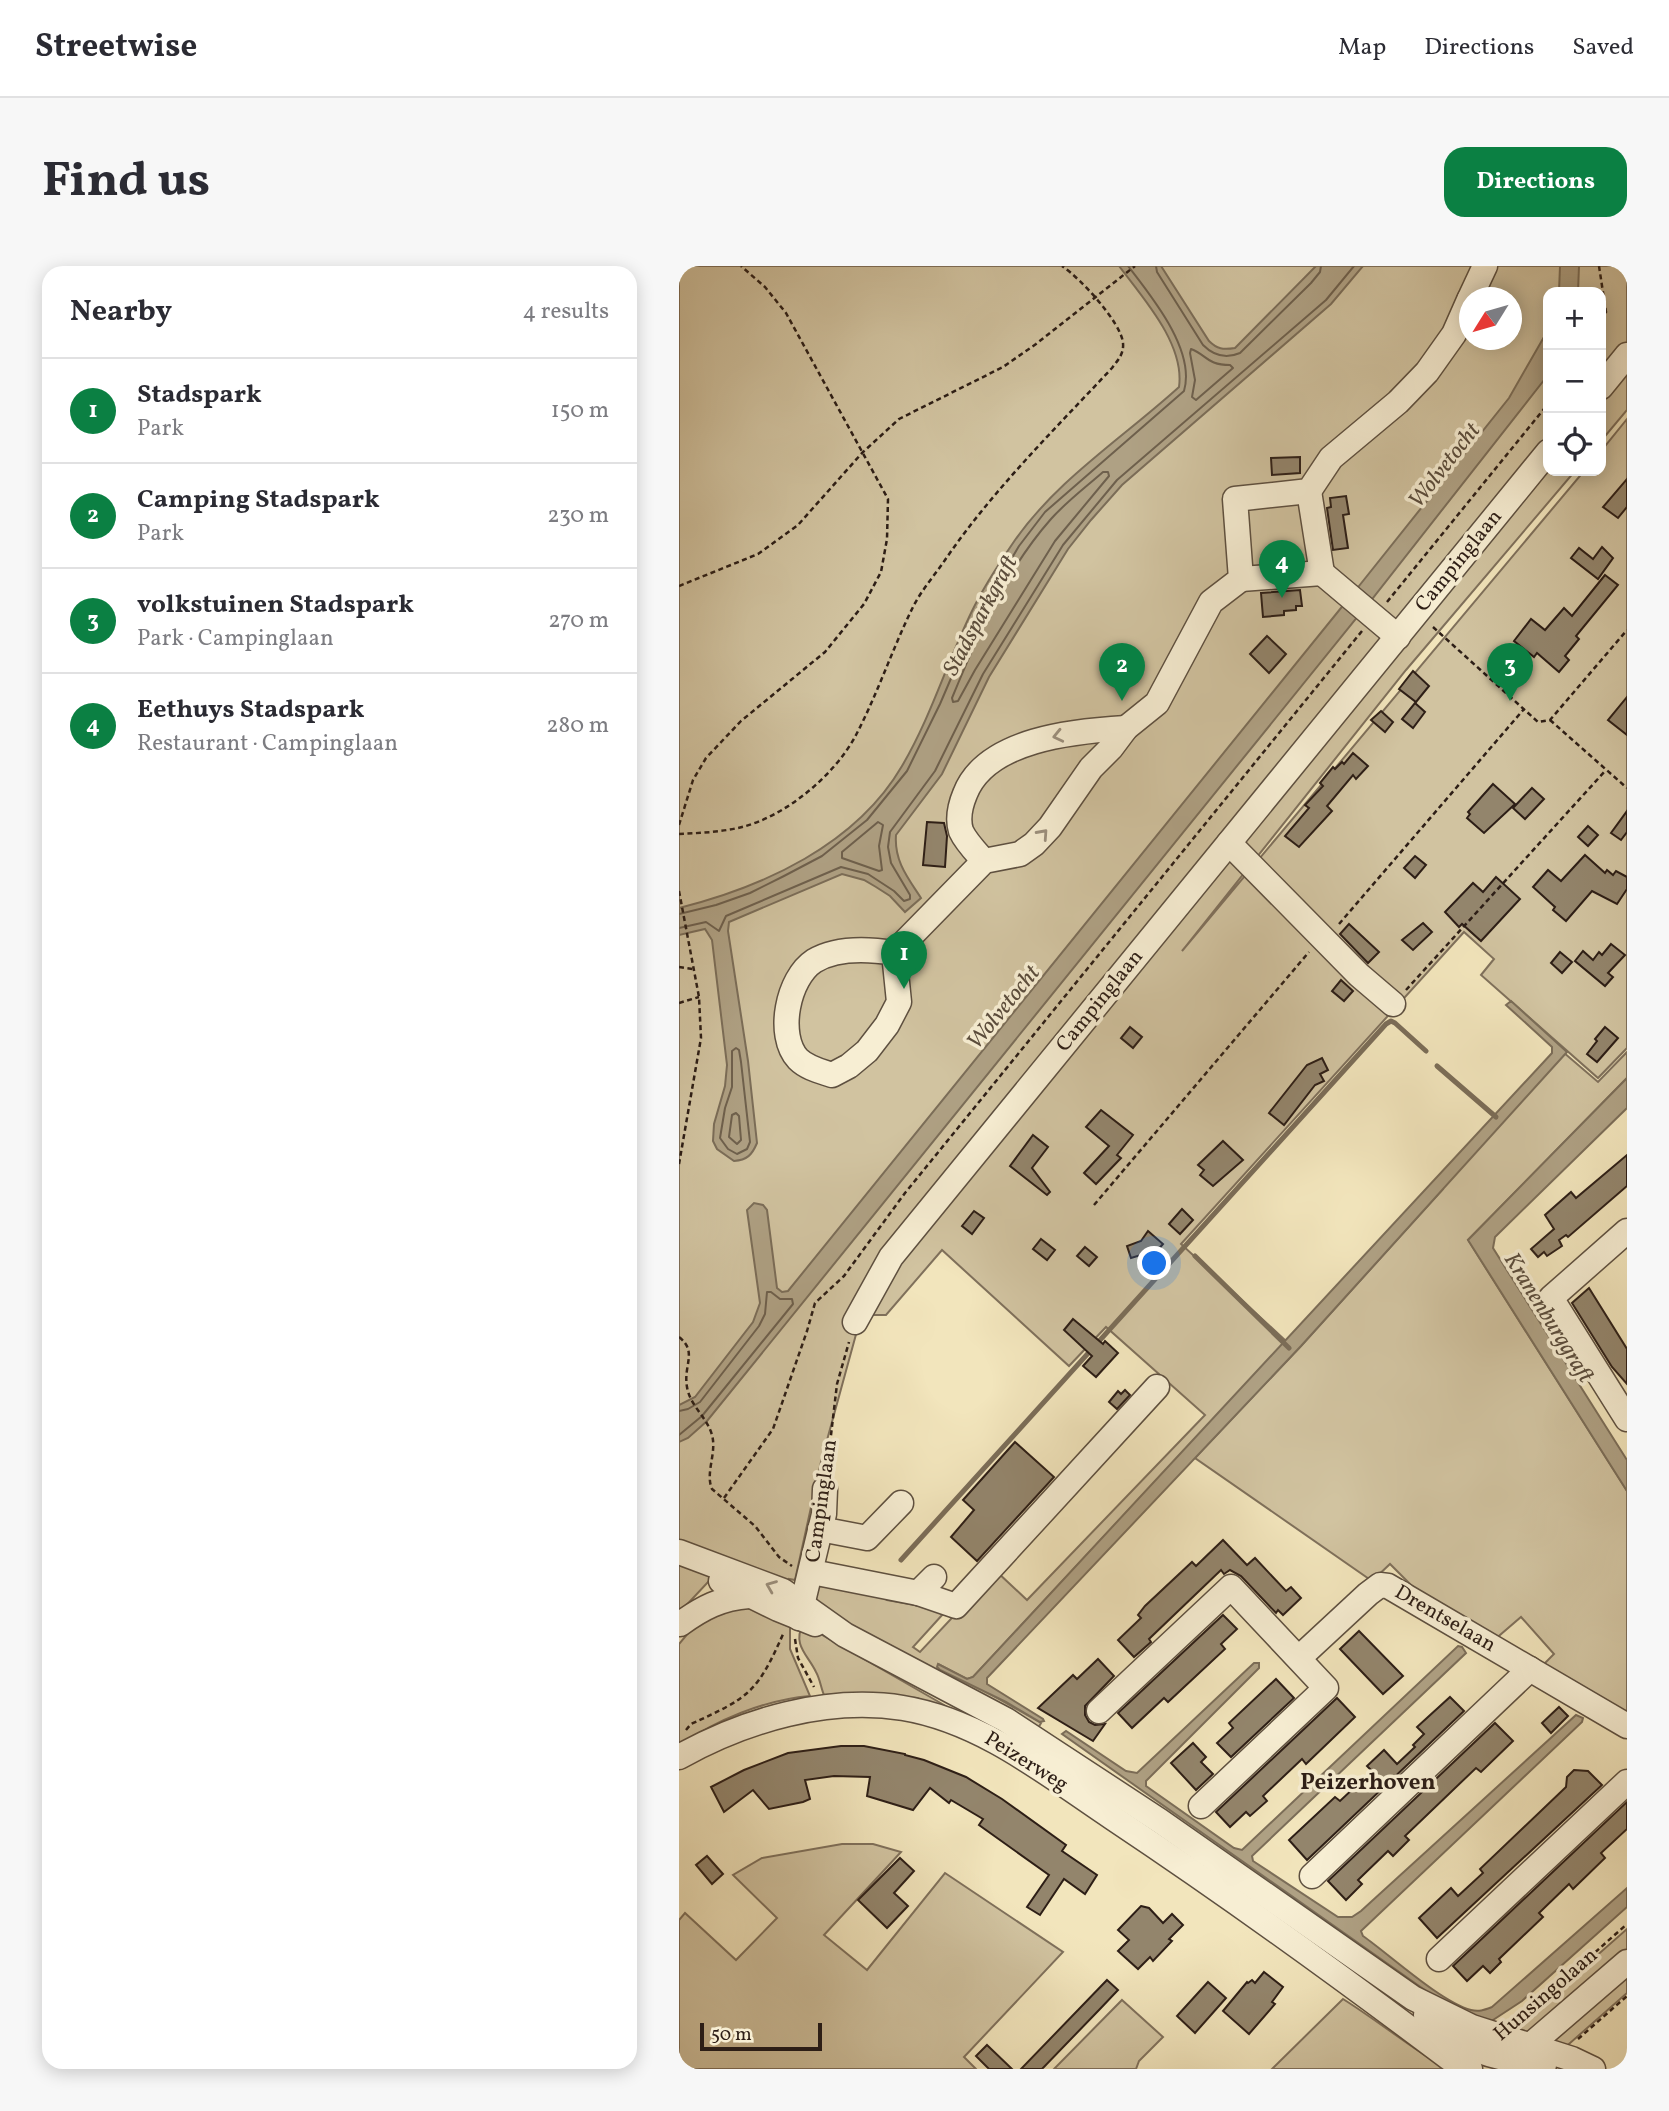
<!DOCTYPE html>
<html lang="en">
<head>
<meta charset="utf-8">
<style>
	:root { --surface:#fff; --page:#f7f7f7; --text:#2b2b33; --muted:#7c7c81; --line:#e1e1e2; --accent:#0b8043 }
	body { margin:0; font-family:Vollkorn,serif; background:var(--page); color:var(--text) }
	.controls { position:absolute; right:21px; top:21px; display:grid; overflow:hidden; border-radius:14px; box-shadow:0 4px 18px #0003 }
	.controls button { width:63px; height:63px; display:grid; place-items:center; padding:0; border:0; border-bottom:2px solid var(--line); background:var(--surface); color:var(--text); font:35px sans-serif }
	.compass { position:absolute; left:780px; top:21px; width:63px; height:63px; border-radius:50%; background:var(--surface); box-shadow:0 4px 18px #0003; rotate:233deg }
	.scale { position:absolute; left:21px; bottom:18px; width:122px; box-sizing:border-box; padding-left:7px; border:4px solid #2d1e16; border-top:0; font-size:19px; line-height:24px; white-space:nowrap; color:#2d1e16; -webkit-text-stroke:5px #f7eed3; paint-order:stroke }
	.you { position:absolute; left:476px; top:998px; width:24px; height:24px; margin:-18px; border:5px solid #fff; border-radius:50%; background:#1a73e8; box-shadow:0 0 0 10px #1a73e833 }
	.badge { display:grid; place-items:center; width:46px; height:46px; border-radius:50%; background:var(--accent); color:#fff; font-size:23px; font-weight:700 }
	.pin { position:absolute; translate:-50% -58px; filter:drop-shadow(0 2px 4px #0008) }
	.pin::after { content:''; position:absolute; top:37px; width:24px; height:21px; background:inherit; clip-path:polygon(0 0,100% 0,50% 100%) }
	.list { margin:0; padding:0; list-style:none }
	h2 { display:flex; justify-content:space-between; align-items:center; height:91px; margin:0; padding:0 28px; font-size:30px }
	h2 small { font-size:23px; font-weight:400; color:var(--muted) }
	.list li { display:grid; grid-template-columns:46px 1fr auto; gap:21px; align-items:center; box-sizing:border-box; height:105px; padding:0 28px; border-top:2px solid var(--line) }
	.list b { display:block; font-size:26px; white-space:nowrap }
	.list p { margin:0; font-size:23px; white-space:nowrap; color:var(--muted) }
	.list em { font-size:23px; font-style:normal; color:var(--muted) }
	.icon { flex:none; width:38px; height:38px; fill:none; stroke:currentColor; stroke-width:2; stroke-linecap:round; stroke-linejoin:round }
	.map { position:relative; flex:none; width:948px; height:1803px; overflow:hidden; border-radius:21px }
	header { display:flex; align-items:center; gap:42px; box-sizing:border-box; height:98px; padding:0 35px; background:var(--surface); border-bottom:2px solid var(--line) }
	header strong { font-size:33px }
	nav { display:flex; gap:38px; margin-inline-start:auto; font-size:24px }
	.intro { display:flex; align-items:center; justify-content:space-between; box-sizing:border-box; height:168px; padding:0 42px }
	h1 { margin:0; font-size:49px }
	.button { padding:18px 32px; border-radius:21px; background:var(--accent); color:#fff; font-size:24px; font-weight:700 }
	main { display:flex; gap:42px; padding:0 42px }
	aside { flex:1; background:var(--surface); border-radius:21px; box-shadow:0 4px 18px #0003 }
	.map>svg:first-child { display:block }
</style>
</head>
<body>
<header>
<strong>Streetwise</strong>
<nav><a>Map</a><a>Directions</a><a>Saved</a></nav>
</header>
<div class="intro"><h1>Find us</h1><a class="button">Directions</a></div>
<main>
<aside>
<h2>Nearby<small>4 results</small></h2>
<ul class="list">
<li><span class="badge">1</span><div><b>Stadspark</b><p>Park</p></div><em>150 m</em></li>
<li><span class="badge">2</span><div><b>Camping Stadspark</b><p>Park</p></div><em>230 m</em></li>
<li><span class="badge">3</span><div><b>volkstuinen Stadspark</b><p>Park · Campinglaan</p></div><em>270 m</em></li>
<li><span class="badge">4</span><div><b>Eethuys Stadspark</b><p>Restaurant · Campinglaan</p></div><em>280 m</em></li>
</ul>
</aside>
<div class="map">
<svg width="948" height="1803" viewBox="0 0 948 1803">
	<rect width="100%" height="100%" fill="#f2e5bc"/>
	<filter id="stains"><feTurbulence type="fractalNoise" baseFrequency=".00286" numOctaves="4"/><feColorMatrix values="0 0 0 0 .2 0 0 0 0 .09 0 0 0 0 .02 0 0 0 .5 -.17"/></filter>
	<radialGradient id="worn" r=".72"><stop offset=".6" stop-color="#630" stop-opacity="0"/><stop offset="1" stop-color="#630" stop-opacity=".3"/></radialGradient>
	<g fill="#d1c3a0" stroke="#7f705b" stroke-width="2" fill-rule="evenodd">
		<path d="M0,0h948v144l-26,31v-149h-53v179h27l-169,199 -224,281 402,-480h17v-20l26,-32v629l-29,30 -117,-103 13,-16 -30,-27 -283,312 105,97 -313,336 -6,2 -29,-15 103,59 -4,7 -220,-122 -2,-14 4,-8 54,5 14,9 50,9 6,5 -30,33 7,5 76,-81 31,29 178,-185 -99,-88 -37,39 -127,-116 -56,65h-15l-2,-28 -48,175 -26,118 -6,-1 -6,19 7,23v28l20,47c-46,4 -94,24 -131,50v-102l26,-31 23,-17 -20,-14 -29,31zM790,32h42v42h-42z"/>
		<path d="M884,786l35,30 29,-30v26l-159,162 159,251v228l-86,-52 13,-13 -33,-37 -28,24 -69,-43 -34,-34 -18,17 -177,-123 106,-112 142,-157 -3,-6z"/>
		<path d="M124,1358l162,93 -48,-19 -59,-5 -34,2c-3,-7 -4,-16 -8,-23 -8,-17 -24,-27 -13,-48z"/>
		<path d="M163,1578h31l28,8 -77,83 43,35 78,-97 118,79 -99,105 12,12h-297v-149l6,-7 51,47 41,-42 -44,-43 29,-17z"/>
		<path d="M948,1663v20l-92,80 -8,4 -24,1 24,-17z"/>
		<path d="M948,1706v21l-66,58 -19,-5z"/>
		<path d="M664,1733c35,22 67,48 103,70h-174z"/>
		<path d="M443,1734l41,37 -24,24 -3,8h-82z"/>
	</g>
	<g fill="#afa184" stroke="#7b6d58" stroke-width="2">
		<path d="M440,0h42l48,75c8,8 14,9 26,7l81,-82h47l-32,38 -209,181 -31,35 -23,29 -79,128 -47,97 -46,61c-2,26 12,43 25,63l-16,14 -15,-16 -14,-9 -12,-7 -22,-6 -113,48 -1,9 20,130 9,82c-5,12 -10,17 -23,18l-17,-12 -4,-8 1,-17 11,-38 2,-21 -15,-125 -7,-11 -26,6v-27c84,-21 177,-63 223,-142 29,-49 45,-104 70,-155 11,-23 26,-46 41,-68 43,-63 110,-105 166,-156 6,-43 -36,-89 -60,-121z"/>
		<path d="M881,0h19l-1,26h-19z"/>
		<path d="M869,64v45l-179,228 -14,-12 154,-193z"/>
		<path d="M666,337l14,12 -652,806 -19,17 -9,4v-37l16,-8 58,-75 7,-19 -13,-93 7,-7 9,2 4,5 10,78 5,4 6,-1z"/>
		<path d="M832,735l56,51 -266,294 -314,332v6l56,35 1,2 -4,1 -34,-20 -66,-32 -3,-3 1,-3 29,15 6,-2 579,-624v-6l-46,-42z"/>
		<path d="M948,812v30l-132,129 -2,11 134,212v31l-159,-251z"/>
		<path d="M779,1380l4,1 4,6 -214,203 1,5 85,56h14l9,-6 215,-196 7,3 -1,4 -221,209 2,5c27,19 78,66 108,74 8,2 13,0 21,-3l135,-119v19l-105,94 -32,21 -44,-17 -384,-271 4,-3 60,40 11,2 117,-110h5v5l-113,113v5l88,62 8,2z"/>
	</g>
	<g fill="none" stroke-linecap="round" stroke-linejoin="round">
		<g stroke="#6e604d" stroke-width="2">
			<path d="M477,0l1,6 46,73c11,11 23,14 37,8l71,-70 9,-11 1,-6"/>
			<path d="M512,83c16,6 16,16 39,16l3,3 -37,32 -4,-3 3,-17 -5,-27z"/>
			<path d="M424,206h5l1,4 -54,65 -80,129 -17,31 -5,1 -1,-4c26,-63 53,-127 99,-179 15,-17 35,-32 52,-47z"/>
			<path d="M199,556l5,3 -4,21 3,24 -3,1 -37,-13v-6z"/>
			<path d="M0,648l37,-9 34,-12 34,-17 38,-20 45,-36 40,-49 33,-67 39,-91 40,-67 26,-34 139,-121c12,-41 -33,-95 -56,-125"/>
			<path d="M0,662l27,-6 13,9 7,-15 115,-49 27,7 26,17 10,10 6,-2v-4l-19,-32 -3,-16 2,-15 45,-61 48,-97 80,-129 54,-65 209,-180 28,-34"/>
			<path d="M57,782l3,2 2,12 9,80 -3,7 -10,5 -9,-5 -8,-11 5,-30 7,-21v-36z"/>
			<path d="M57,847l3,3 2,24 -4,4 -8,-7 3,-22z"/>
			<path d="M0,1145l9,-2 12,-7 59,-76 6,-12 2,-22h4l9,7h12l1,5 -91,112 -23,19"/>
		</g>
		<g stroke="#7b6d58" stroke-width="5">
			<path d="M758,800l59,51"/>
			<path d="M516,990l94,92"/>
			<path d="M222,1294l485,-536 5,-3 4,2 31,28"/>
		</g>
	</g>
	<g fill="#93856c" stroke="#2d1e16" stroke-width="2">
		<path d="M621,191v16l-28,2 -1,-17z"/>
		<path d="M948,213v28l-9,11 -15,-11z"/>
		<path d="M667,230l3,18 -6,1 5,33 -15,2 -6,-42 4,-1 -1,-9z"/>
		<path d="M923,281l11,11 -15,21 -27,-21 8,-10 14,11z"/>
		<path d="M926,309l13,10 -42,51 3,3 -14,17 4,4 -10,12 -22,-19 -3,4 -20,-16 17,-22 14,11 19,-22 8,8z"/>
		<path d="M621,324l2,16h-6v4l-12,1v4l-21,2 -2,-24z"/>
		<path d="M588,370l19,18 -17,19 -19,-19z"/>
		<path d="M734,405l16,15 -13,16 -17,-13z"/>
		<path d="M948,431v38l-19,-15z"/>
		<path d="M736,437l10,9 -12,16 -11,-9z"/>
		<path d="M702,445l12,11 -8,10 -14,-12z"/>
		<path d="M674,487l15,13 -12,13 -3,-4 -26,31 5,5 -33,36 -14,-11 24,-28 -4,-3 18,-19 -3,-3 13,-16 2,2 7,-7 2,2z"/>
		<path d="M814,518l22,20 -31,29 -17,-15 3,-4 -2,-2z"/>
		<path d="M853,522l12,11 -19,20 -12,-11z"/>
		<path d="M948,545v21l-6,8 -10,-7z"/>
		<path d="M248,556l17,1 3,13 -2,31 -22,-2z"/>
		<path d="M909,560l10,9 -10,11 -10,-9z"/>
		<path d="M906,589l20,18 2,-3 6,5 3,-4 11,6v12l-10,15 -25,-13 -26,30 -13,-11 2,-3 -22,-20 15,-17 13,11z"/>
		<path d="M736,590l11,9 -11,13 -11,-10z"/>
		<path d="M817,611l24,22 -39,42 -19,-17 -3,3 -14,-15 28,-29 10,9z"/>
		<path d="M744,657l9,9 -19,18 -11,-10z"/>
		<path d="M670,658l30,28 -11,11 -28,-29z"/>
		<path d="M932,678l14,11 -17,18 5,4 -8,9 -30,-25 8,-10 10,9 6,-8 3,3z"/>
		<path d="M881,686l12,10 -10,11 -11,-10z"/>
		<path d="M662,714l12,11 -9,10 -12,-10z"/>
		<path d="M451,761l12,10 -9,11 -12,-10z"/>
		<path d="M926,761l13,11 -21,24 -10,-8 10,-13 -2,-2z"/>
		<path d="M643,792l6,12 -8,4 4,7 -9,4 -31,40 -15,-12 38,-48z"/>
		<path d="M422,844l32,25 -16,20 4,3 -25,26 -12,-11 25,-27 -23,-19z"/>
		<path d="M354,869l15,12 -16,21 18,24 -3,3 -37,-29z"/>
		<path d="M544,875l20,19 -30,26 -13,-11 4,-5 -6,-5z"/>
		<path d="M948,889v31l-59,51 -2,-2 -7,5 3,6 -15,10 -3,-4 -6,5 -7,-8 23,-20 -9,-14 26,-23 5,6z"/>
		<path d="M503,943l11,11 -13,14 -11,-10z"/>
		<path d="M295,945l10,7 -12,16 -10,-8z"/>
		<path d="M469,965l15,13 -13,15 -6,-5 -13,4 -4,-12 14,-5z"/>
		<path d="M362,973l14,11 -8,10 -14,-11z"/>
		<path d="M406,981l12,10 -8,9 -12,-10z"/>
		<path d="M910,1022l38,61v35l-15,-17 -40,-64z"/>
		<path d="M394,1053l30,25 2,-3 13,12 -22,24 -13,-11 9,-10 -28,-26z"/>
		<path d="M446,1124l5,5 -13,14 -8,-7 9,-11 3,3z"/>
		<path d="M336,1176l39,35 -77,84 -26,-24 23,-27 -11,-10z"/>
		<path d="M544,1274l24,25 8,-7 31,33 5,-4 10,11 -18,17 -5,-5 -2,3 -35,-37 -11,-6 -6,4 -3,-4 -72,69 2,3 -17,15 -16,-17 23,-22 -3,-3 7,-9 47,-44 4,4z"/>
		<path d="M544,1349l14,14 -16,15 4,5 -57,53 -4,-4 -32,30 -14,-15z"/>
		<path d="M680,1365l44,45 -20,18 -43,-45z"/>
		<path d="M419,1393l16,17 -29,30v9l4,7 6,3 10,-1 -12,17 -55,-33 35,-33 4,4z"/>
		<path d="M597,1413l18,19 -63,59 -14,-14 16,-15 -4,-5z"/>
		<path d="M771,1431l14,14 -157,149 -18,-20 46,-43 5,4 32,-30 -5,-5 17,-16 13,14 18,-17 -2,-2 11,-11 -7,-7z"/>
		<path d="M658,1432l18,19 -49,47 -4,-5 -39,37 4,5 -17,15 -4,-4 -16,15 -14,-15z"/>
		<path d="M880,1441l9,9 -17,17 -9,-10z"/>
		<path d="M816,1457l18,18 -32,31 -5,-4 -71,68 4,4 -16,16 -5,-5 -30,29 4,4 -16,16 -18,-19z"/>
		<path d="M514,1477l13,14 -5,5 12,12 -17,16 -25,-27z"/>
		<path d="M162,1480h23l41,8v1l19,5 42,17 36,22 64,46 -4,6 35,24 -12,19 -21,-15 -24,36 -13,-8 22,-32 -70,-50 4,-6 -32,-19 -2,3 -19,-15 -17,22 -46,-14 3,-19 -36,-1 -29,4 5,19 -7,3 -34,7 -16,-19 -29,22 -13,-25 33,-17 44,-17z"/>
		<path d="M895,1504l14,1 14,14 -165,153 -18,-20 32,-30 7,8 25,-23 -3,-4 86,-82 1,-10z"/>
		<path d="M948,1536v27l-26,24 4,5 -32,31 -4,-5 -30,29 4,4 -44,42 2,3 -11,11 -7,-7 -16,15 -14,-15z"/>
		<path d="M28,1590l16,18 -11,10 -16,-19z"/>
		<path d="M221,1592l14,13 -20,22 14,13 -21,22 -29,-28z"/>
		<path d="M462,1640l8,2 14,15 9,-9 11,11 -14,14 3,2 -19,20 -3,-4 -12,12 -20,-18 11,-11 -11,-10z"/>
		<path d="M585,1706l19,15 -11,15 3,2 -26,30 -26,-23 24,-29 1,1 4,-3 3,3z"/>
		<path d="M428,1714l11,10 -19,20 -57,59h-21z"/>
		<path d="M529,1716l18,16 -31,35 -18,-17z"/>
		<path d="M308,1779l25,24h-23l-13,-13z"/>
	</g>
	<g fill="none" stroke-linecap="round" stroke-linejoin="round">
		<defs>
			<g id="minor">
				<path d="M791,32l15,-32"/>
				<path d="M922,121l26,-32"/>
				<path d="M643,307l76,64"/>
				<path d="M562,313l81,-6 -13,-82"/>
				<path d="M550,577l130,132 34,29"/>
				<path d="M305,595c-8,-9 -18,-19 -23,-30 -4,-13 -1,-25 4,-37 21,-55 110,-63 161,-66"/>
				<path d="M215,687c-25,-4 -57,-6 -80,8 -26,17 -38,74 -16,98 9,9 22,12 34,16l17,-9 18,-15 20,-26 12,-23 -5,-49 90,-92 36,-7 14,-10 16,-17 41,-59 20,-20 15,-20 31,-25 54,-101 30,-23 -6,-80 74,-8 22,-33 67,-56 29,-30 27,-38 15,-34"/>
				<path d="M948,965l-76,67 76,121"/>
				<path d="M176,1056l36,-65 657,-805"/>
				<path d="M141,1263l47,9 34,-35"/>
				<path d="M0,1286l104,39 62,44 161,85 154,101 253,177 59,29 100,32 21,10"/>
				<path d="M133,1306l106,21 16,-16"/>
				<path d="M42,1315l57,28 37,15"/>
				<path d="M239,1327l38,13 201,-219"/>
				<path d="M120,1352l25,-104 1,-25"/>
				<path d="M1,1358c22,-16 41,-26 69,-28"/>
				<path d="M620,1392l69,-64 12,-9 8,1 239,140"/>
				<path d="M420,1445l132,-124 95,101 -125,118"/>
				<path d="M0,1491c66,-37 148,-61 224,-49 79,13 144,66 210,110 114,76 226,157 336,240l21,11"/>
				<path d="M633,1610l218,-207"/>
				<path d="M760,1693l188,-177"/>
				<path d="M747,1749c39,38 67,42 118,50"/>
				<path d="M840,1789l108,-93"/>
			</g>
		</defs>
		<use href="#minor" stroke="#5e5040" stroke-width="27"/>
		<g stroke="#2d1e16" stroke-width="2.5" stroke-dasharray="5 3.5" stroke-linecap="butt">
			<path d="M920,0l7,46 -5,12"/>
			<path d="M0,320l79,-32 40,-29 64,-72 37,-34 104,-52 33,-23 99,-78"/>
			<path d="M708,336l161,-198"/>
			<path d="M754,361l105,95 12,-2 77,-90"/>
			<path d="M871,454l77,68"/>
			<path d="M0,559l14,-45 13,-22 35,-37 84,-69 39,-48 17,-32 6,-33 1,-40 -102,-186 -21,-26 -24,-21"/>
			<path d="M0,568c21,-1 43,-2 63,-7 44,-11 93,-52 114,-92 21,-40 36,-85 56,-126 8,-17 22,-33 33,-49 48,-70 109,-130 167,-192 6,-8 12,-14 11,-25 -2,-21 -43,-65 -61,-77"/>
			<path d="M0,625l20,106 2,41 -22,126"/>
			<path d="M660,658l185,-215"/>
			<path d="M0,701l14,2"/>
			<path d="M727,724l200,-220"/>
			<path d="M0,737l20,-6"/>
			<path d="M415,939l215,-253"/>
			<path d="M0,1071c19,15 4,28 8,50 3,19 20,30 25,48 5,18 -7,38 0,54l43,37 24,31 13,9"/>
			<path d="M148,1203l10,-85 12,-42"/>
			<path d="M45,1232l49,-69 34,-98 8,-28 29,-27 61,-83 457,-562"/>
			<path d="M116,1373l3,19 16,29"/>
			<path d="M7,1464l5,-6c59,-27 66,-31 93,-92"/>
			<path d="M840,1754l108,-96"/>
			<path d="M899,1773l49,-43"/>
		</g>
		<use href="#minor" stroke="#f7eed3" stroke-width="24"/>
	</g>
	<defs><path id="oneway-chevron" d="M-2-3.5L2.5 0L-2 3.5" fill="none" stroke-width="1.6" stroke-linecap="round" stroke-linejoin="round" transform="scale(1.75)"/></defs>
	<g stroke="#9c907e">
		<use href="#oneway-chevron" transform="translate(379 470) rotate(167)"/>
		<use href="#oneway-chevron" transform="translate(364 568) rotate(-48)"/>
		<use href="#oneway-chevron" transform="translate(92 1320) rotate(-158)"/>
	</g>
	<g text-anchor="middle" dominant-baseline="central" stroke-width="7" stroke-linejoin="round" paint-order="stroke">
		<g font-size="21" fill="#2d1e16" stroke="#f7eed3">
			<text transform="translate(780 295) rotate(-51)">Campinglaan</text>
			<text transform="translate(421 735) rotate(-51)">Campinglaan</text>
			<text transform="translate(143 1235) rotate(-82)">Campinglaan</text>
			<text transform="translate(766 1353) rotate(30)">Drentselaan</text>
			<text transform="translate(347 1496) rotate(32)">Peizerweg</text>
			<text transform="translate(867 1729) rotate(-41)">Hunsingolaan</text>
		</g>
		<g font-size="23" font-style="italic" fill="#5a4c3c" stroke="#f7eed3">
			<text transform="translate(766 200) rotate(-52)">Wolvetocht</text>
			<text transform="translate(302 350) rotate(-62)">Stadsparkgraft</text>
			<text transform="translate(325 742) rotate(-51)">Wolvetocht</text>
			<text transform="translate(869 1052) rotate(58)">Kranenburggraft</text>
		</g>
		<g font-size="23" font-weight="bold" fill="#2d1e16" stroke="#f7eed3">
			<text x="689" y="1517">Peizerhoven</text>
		</g>
	</g>
	<rect width="100%" height="100%" filter="url(#stains)"/>
	<rect width="100%" height="100%" fill="url(#worn)"/>
</svg>
<div class="controls">
<button>+</button>
<button>−</button>
<button><svg class="icon" aria-label="locate" viewBox="0 0 24 24"><circle cx="12" cy="12" r="6"/><path d="M12 2v4M12 18v4M2 12h4M18 12h4"/></svg></button>
</div>
<svg class="compass" viewBox="-18 -18 36 36"><path d="M0-13l5 13h-10z" fill="#e53935"/><path d="M0 13l5-13h-10z" fill="#7c7c81"/></svg>
<div class="scale">50 m</div>
<div class="you"></div>
<div class="pin badge" style="left:225px;top:723px">1</div>
<div class="pin badge" style="left:443px;top:435px">2</div>
<div class="pin badge" style="left:831px;top:435px">3</div>
<div class="pin badge" style="left:603px;top:332px">4</div>
</div>
</main>
</body>
</html>
